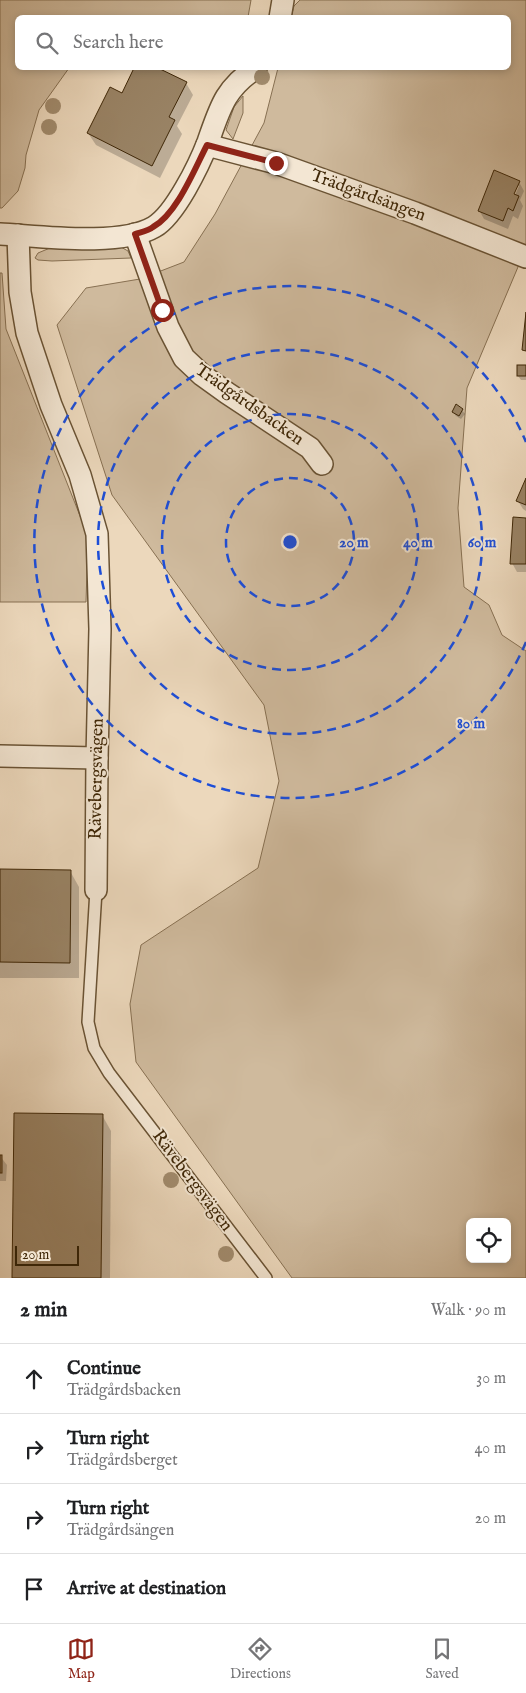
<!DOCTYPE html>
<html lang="en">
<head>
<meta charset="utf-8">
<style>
	:root { --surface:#fff; --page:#f6f6f6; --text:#202124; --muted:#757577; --line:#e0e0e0; --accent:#8f2418 }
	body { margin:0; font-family:"IM FELL English",serif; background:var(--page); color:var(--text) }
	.controls { position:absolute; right:15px; bottom:15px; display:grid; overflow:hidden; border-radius:8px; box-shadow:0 2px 8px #0003 }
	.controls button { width:45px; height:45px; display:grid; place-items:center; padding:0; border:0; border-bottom:1px solid var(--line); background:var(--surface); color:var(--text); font:25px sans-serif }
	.scale { position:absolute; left:15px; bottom:12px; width:64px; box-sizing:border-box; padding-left:5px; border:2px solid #3f2707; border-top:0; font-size:14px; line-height:18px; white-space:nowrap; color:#3f2707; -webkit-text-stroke:4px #f3e6d3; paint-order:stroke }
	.stop { position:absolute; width:15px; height:15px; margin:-11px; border:4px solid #8f2418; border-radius:50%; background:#fff }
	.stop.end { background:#8f2418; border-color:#fff; box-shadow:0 1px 5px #0008 }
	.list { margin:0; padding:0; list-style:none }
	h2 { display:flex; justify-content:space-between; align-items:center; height:65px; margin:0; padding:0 20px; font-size:21px }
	h2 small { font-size:16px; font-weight:400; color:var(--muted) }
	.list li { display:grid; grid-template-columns:32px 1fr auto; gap:15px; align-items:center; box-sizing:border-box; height:70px; padding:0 20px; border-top:1px solid var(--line) }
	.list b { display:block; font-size:19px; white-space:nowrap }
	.list p { margin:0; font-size:16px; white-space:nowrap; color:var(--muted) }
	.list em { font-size:16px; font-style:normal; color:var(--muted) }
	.icon { flex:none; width:28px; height:28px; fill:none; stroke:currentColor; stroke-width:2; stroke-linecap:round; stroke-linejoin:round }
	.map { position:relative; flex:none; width:526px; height:1278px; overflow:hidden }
	.search { position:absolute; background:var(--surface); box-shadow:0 2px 8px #0003; left:15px; right:15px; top:15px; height:55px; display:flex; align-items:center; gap:12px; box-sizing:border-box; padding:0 18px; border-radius:8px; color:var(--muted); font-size:19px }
	.sheet { height:345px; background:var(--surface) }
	nav { display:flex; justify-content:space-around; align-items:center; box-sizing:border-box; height:70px; border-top:1px solid var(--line); background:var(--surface); font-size:14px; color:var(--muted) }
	nav a { display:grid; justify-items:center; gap:2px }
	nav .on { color:var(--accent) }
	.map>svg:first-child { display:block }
</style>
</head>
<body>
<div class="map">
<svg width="526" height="1278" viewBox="0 0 526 1278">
	<rect width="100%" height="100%" fill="#ecd8bc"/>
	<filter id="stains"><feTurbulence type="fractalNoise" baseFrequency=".004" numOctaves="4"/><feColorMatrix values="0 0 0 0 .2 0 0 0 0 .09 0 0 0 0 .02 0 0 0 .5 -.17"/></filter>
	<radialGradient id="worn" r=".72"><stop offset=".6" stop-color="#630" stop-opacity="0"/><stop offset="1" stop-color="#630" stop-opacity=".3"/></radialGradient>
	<g fill="#cfba9d" stroke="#877052" fill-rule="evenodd">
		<path d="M0,0h251l-3,17 -230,1v50h51l-30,42 -13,45 -1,13 -7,23 -16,17h-2z"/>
		<path d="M300,0h226v248l-59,140 -9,120 6,79 25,18 13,30 24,16v627h-234l-156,-216 -6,-58 11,-59 117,-77 21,-87 -15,-76 -152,-210 -55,-170 29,-37 54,-9 44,-17 31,-48 49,-91 14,-55h230v-50l-217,-1 3,-11zM470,1222h37v37h-37z"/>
		<path d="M243,96v17l-10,26 -7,-9 8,-23z"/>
		<path d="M119,246l9,5 3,7 -79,3 -14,-1 -3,-2 3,-5 12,-5z"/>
		<path d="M0,273h2l4,56 82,207 -2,66h-86z"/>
	</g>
	<g fill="#0003" fill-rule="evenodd">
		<path d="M136,68h20l30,15 7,12 -16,31 5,8 -22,44 -64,-33 -8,-12 34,-38z"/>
		<path d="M519,182l5,9 -4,9 3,6 -5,13 -5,-3 -5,13 -24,-10 -5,-9zM516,186h3l-6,14 -2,-1z"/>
		<path d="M526,366v14h-5l-3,-4z"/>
		<path d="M462,410l3,4 -4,5 -5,-3 -3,-4z"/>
		<path d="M526,481v30l-3,-2 -5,-8z"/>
		<path d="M526,519v53h-9l-5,-9z"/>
		<path d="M0,870l70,1 9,16v91h-79z"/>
		<path d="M15,1114l87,1 9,16 -1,147h-96z"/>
		<path d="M0,1156l7,9 -1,16h-6z"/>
	</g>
	<g fill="#998365" stroke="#3f2707">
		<path d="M134,68h24l29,14 -18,35 6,3 -23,46 -65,-33 23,-46 12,6z"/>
		<path d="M494,170l26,11 -6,13 5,2 -6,15 -5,-3 -5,13 -25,-10z"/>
		<path d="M526,312v39l-4,-1z"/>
		<rect x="517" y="365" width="9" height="11"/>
		<path d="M456,404l7,5 -4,7 -7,-4z"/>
		<path d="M526,478v27l-10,-4z"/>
		<path d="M513,517l13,1v46h-16z"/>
		<path d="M0,869l71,1 -1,93 -70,-1z"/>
		<path d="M14,1113l89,1 -2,164h-89z"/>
		<rect x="0" y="1155" width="2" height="18"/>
	</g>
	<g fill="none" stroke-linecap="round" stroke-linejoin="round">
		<defs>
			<path id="service" d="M96,890l-8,132 6,26 15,25 157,205"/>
			<g id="minor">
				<path d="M280,18l3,-18"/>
				<path d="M207,145l69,18 139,50 111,44"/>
				<path d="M0,234c39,2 120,13 154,-7 21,-12 45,-62 54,-85 12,-34 17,-54 48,-74"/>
				<path d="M135,234l33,93 16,31 18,17 25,18 83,55 12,16"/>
				<path d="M18,235l2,57 7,41 24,72 29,70 17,59 3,95 -3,129 -1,132"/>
				<path d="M0,756l97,2"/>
			</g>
		</defs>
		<use href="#service" stroke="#6a5334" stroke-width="14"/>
		<use href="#minor" stroke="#6a5334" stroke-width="24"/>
		<use href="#service" stroke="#f3e6d3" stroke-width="11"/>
		<use href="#minor" stroke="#f3e6d3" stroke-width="21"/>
	</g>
	<g fill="#a18b6d">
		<circle cx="262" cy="77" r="8"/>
		<circle cx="53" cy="106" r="8"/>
		<circle cx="49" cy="127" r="8"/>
		<circle cx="171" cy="1180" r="8"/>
		<circle cx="226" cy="1254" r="8"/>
	</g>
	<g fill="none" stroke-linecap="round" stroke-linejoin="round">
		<path stroke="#8f2418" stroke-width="6" d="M162,310l-27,-76c6,-2 13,-3 18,-7 24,-13 42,-59 54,-82l69,18"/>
	</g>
	<g fill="none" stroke="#1d4ed8" stroke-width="2.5" stroke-dasharray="9 6">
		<circle cx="290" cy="542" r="64"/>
		<circle cx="290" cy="542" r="128"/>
		<circle cx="290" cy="542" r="192"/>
		<path d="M526 642A256 256 0 1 1 526 442"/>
	</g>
	<g text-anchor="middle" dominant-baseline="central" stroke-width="4" stroke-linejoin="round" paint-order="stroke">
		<g font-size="18" fill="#3f2707" stroke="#f3e6d3">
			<text transform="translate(368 196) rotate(20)">Trädgårdsängen</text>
			<text transform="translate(249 405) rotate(35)">Trädgårdsbacken</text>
			<text transform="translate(97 779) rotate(-89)">Rävebergsvägen</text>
			<text transform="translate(192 1181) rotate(53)">Rävebergsvägen</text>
		</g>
	</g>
	<circle cx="290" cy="542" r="8" fill="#1d4ed8" stroke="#f3e6d3" stroke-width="2.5"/>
	<g font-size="15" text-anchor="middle" font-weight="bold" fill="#1d4ed8" stroke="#f3e6d3" stroke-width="4" stroke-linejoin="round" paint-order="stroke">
		<text x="354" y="547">20 m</text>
		<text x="418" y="547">40 m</text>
		<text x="482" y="547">60 m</text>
		<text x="471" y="728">80 m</text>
	</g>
	<rect width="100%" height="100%" filter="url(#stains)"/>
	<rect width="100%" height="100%" fill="url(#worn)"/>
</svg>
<div class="controls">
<button><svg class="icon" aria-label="locate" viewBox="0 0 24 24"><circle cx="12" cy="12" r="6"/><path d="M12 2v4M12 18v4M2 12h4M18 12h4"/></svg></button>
</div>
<div class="scale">20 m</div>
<div class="stop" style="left:162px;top:310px"></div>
<div class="stop end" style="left:276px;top:163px"></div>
<div class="search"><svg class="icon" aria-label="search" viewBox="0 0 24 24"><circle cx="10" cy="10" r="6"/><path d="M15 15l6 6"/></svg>Search here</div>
</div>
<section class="sheet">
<h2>2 min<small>Walk · 90 m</small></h2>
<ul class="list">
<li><svg class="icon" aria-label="ahead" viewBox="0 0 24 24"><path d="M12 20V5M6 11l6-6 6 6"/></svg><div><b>Continue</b><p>Trädgårdsbacken</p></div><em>30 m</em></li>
<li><svg class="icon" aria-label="right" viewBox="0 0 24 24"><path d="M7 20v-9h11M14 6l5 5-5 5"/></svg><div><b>Turn right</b><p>Trädgårdsberget</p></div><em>40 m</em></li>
<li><svg class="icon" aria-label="right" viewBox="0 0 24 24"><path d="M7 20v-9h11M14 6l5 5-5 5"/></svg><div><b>Turn right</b><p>Trädgårdsängen</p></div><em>20 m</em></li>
<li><svg class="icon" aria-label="arrive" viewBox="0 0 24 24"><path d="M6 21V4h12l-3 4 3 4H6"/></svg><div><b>Arrive at destination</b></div></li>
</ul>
</section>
<nav>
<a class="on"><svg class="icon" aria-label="map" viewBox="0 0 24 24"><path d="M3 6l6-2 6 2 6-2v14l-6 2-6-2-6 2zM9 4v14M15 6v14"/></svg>Map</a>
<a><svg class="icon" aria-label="directions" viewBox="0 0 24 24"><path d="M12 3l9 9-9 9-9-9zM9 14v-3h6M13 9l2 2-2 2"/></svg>Directions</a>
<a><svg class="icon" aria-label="saved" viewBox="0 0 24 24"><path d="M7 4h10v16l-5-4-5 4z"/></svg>Saved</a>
</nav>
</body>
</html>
